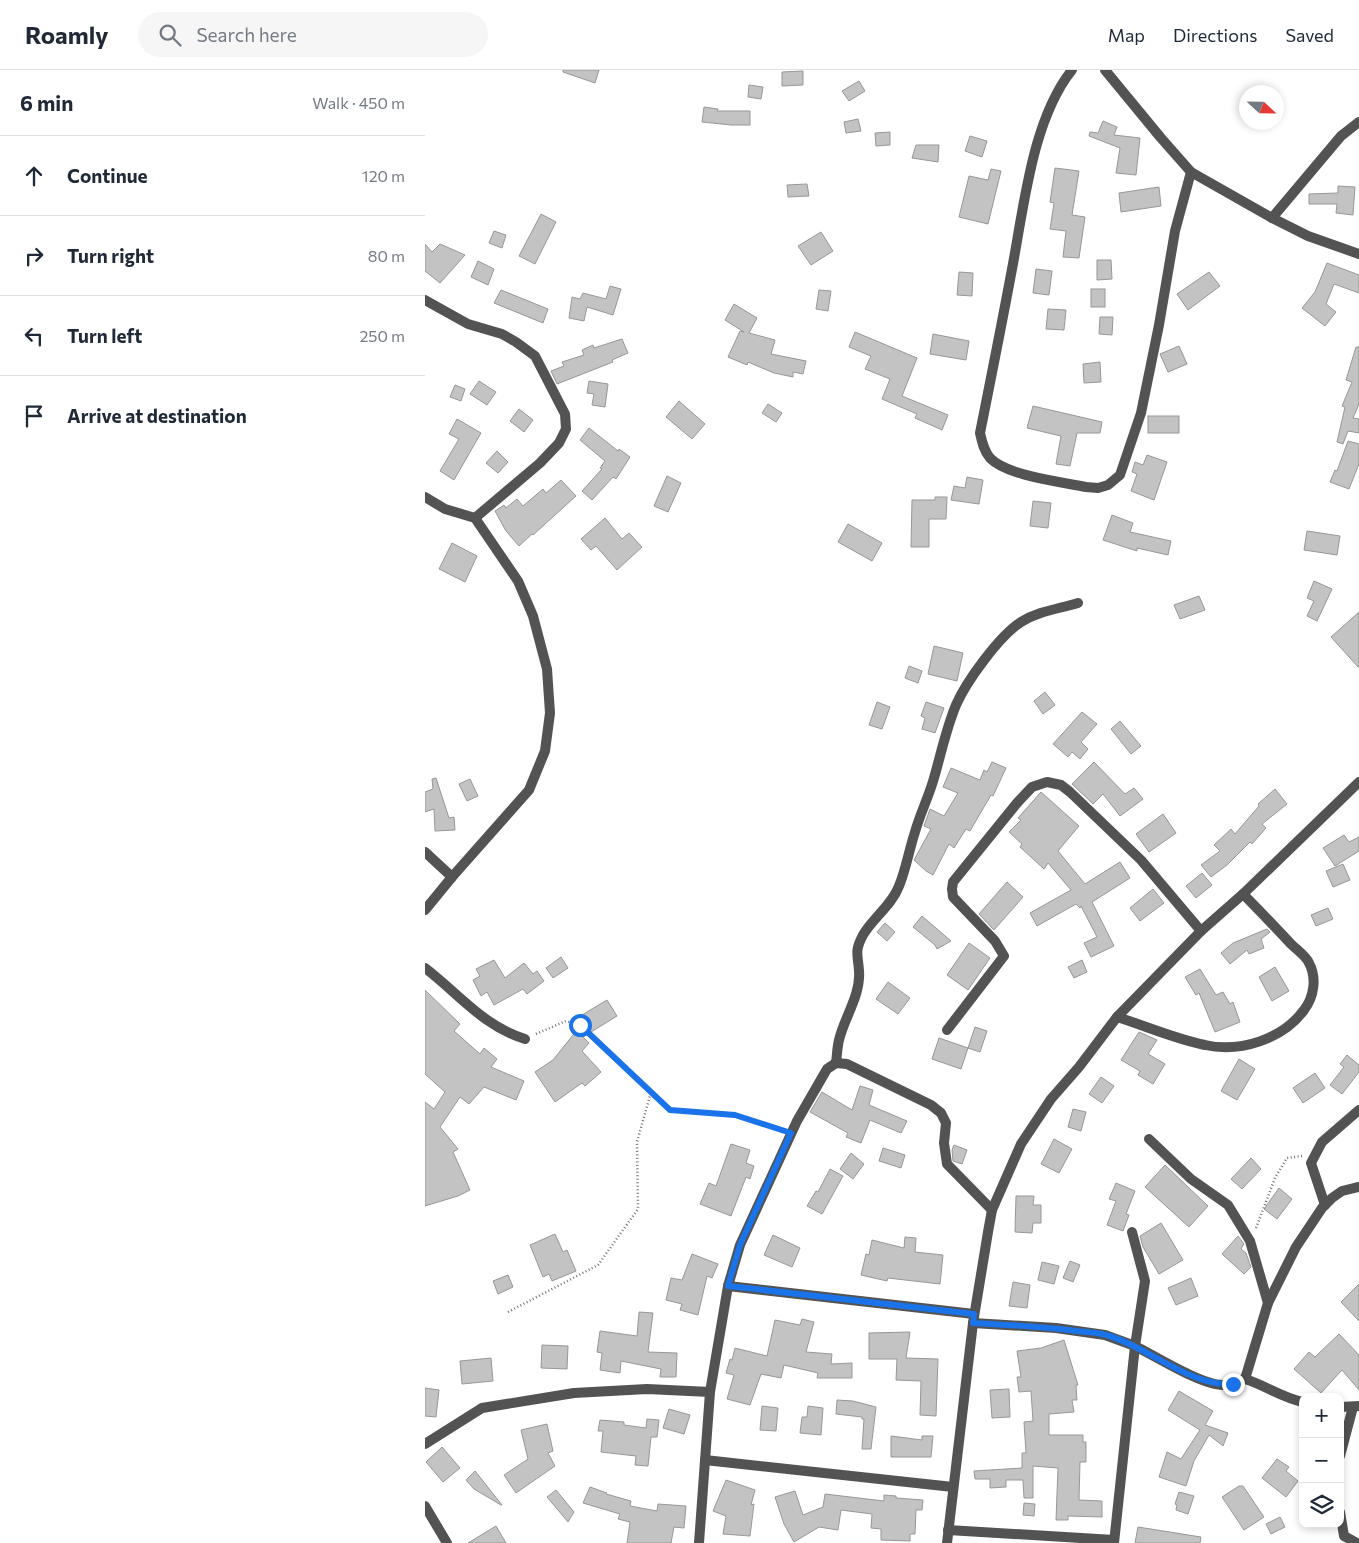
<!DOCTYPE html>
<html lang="en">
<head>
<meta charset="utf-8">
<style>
	:root { --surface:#fff; --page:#f6f6f7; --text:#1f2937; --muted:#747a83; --line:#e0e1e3 }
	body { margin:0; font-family:Commissioner,sans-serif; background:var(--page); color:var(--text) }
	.controls { position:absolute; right:15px; bottom:15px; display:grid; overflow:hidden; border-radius:10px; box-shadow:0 2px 8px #0003 }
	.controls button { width:45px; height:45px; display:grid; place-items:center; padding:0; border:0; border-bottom:1px solid var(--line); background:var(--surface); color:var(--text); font:25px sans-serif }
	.compass { position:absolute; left:814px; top:15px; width:45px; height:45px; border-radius:50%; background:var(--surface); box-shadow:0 2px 8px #0003; rotate:112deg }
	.stop { position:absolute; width:15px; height:15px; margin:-11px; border:4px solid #1a73e8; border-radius:50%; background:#fff }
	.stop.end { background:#1a73e8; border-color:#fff; box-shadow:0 1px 5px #0008 }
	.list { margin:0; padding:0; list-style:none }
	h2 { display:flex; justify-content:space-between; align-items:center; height:65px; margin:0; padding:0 20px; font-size:21px }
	h2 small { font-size:16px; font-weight:400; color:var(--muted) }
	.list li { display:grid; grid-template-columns:32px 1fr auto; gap:15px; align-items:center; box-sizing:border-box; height:80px; padding:0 20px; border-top:1px solid var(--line) }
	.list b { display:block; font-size:19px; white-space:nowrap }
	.list em { font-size:16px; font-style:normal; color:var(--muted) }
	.icon { flex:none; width:28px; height:28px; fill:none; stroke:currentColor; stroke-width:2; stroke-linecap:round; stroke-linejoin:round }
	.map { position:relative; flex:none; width:934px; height:1473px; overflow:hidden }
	header { display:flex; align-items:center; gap:30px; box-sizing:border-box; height:70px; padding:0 25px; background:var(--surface); border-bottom:1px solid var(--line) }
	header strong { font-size:24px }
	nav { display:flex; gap:28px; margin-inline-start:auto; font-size:18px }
	.search { width:350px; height:45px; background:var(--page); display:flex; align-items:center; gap:12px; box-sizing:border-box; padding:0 18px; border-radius:28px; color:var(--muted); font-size:19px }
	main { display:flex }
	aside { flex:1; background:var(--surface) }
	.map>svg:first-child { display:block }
</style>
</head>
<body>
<header>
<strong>Roamly</strong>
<div class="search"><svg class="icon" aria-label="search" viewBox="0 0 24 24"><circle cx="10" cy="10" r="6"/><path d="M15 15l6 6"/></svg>Search here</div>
<nav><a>Map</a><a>Directions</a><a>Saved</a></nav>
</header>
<main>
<aside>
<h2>6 min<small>Walk · 450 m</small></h2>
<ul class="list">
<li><svg class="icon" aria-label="ahead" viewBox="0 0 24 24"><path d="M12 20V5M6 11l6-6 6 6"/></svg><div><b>Continue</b></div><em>120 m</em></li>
<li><svg class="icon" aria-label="right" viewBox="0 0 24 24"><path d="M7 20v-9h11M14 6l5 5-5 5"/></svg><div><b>Turn right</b></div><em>80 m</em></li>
<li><svg class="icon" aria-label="left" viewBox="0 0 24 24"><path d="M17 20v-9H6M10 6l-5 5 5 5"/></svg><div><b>Turn left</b></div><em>250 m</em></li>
<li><svg class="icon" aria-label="arrive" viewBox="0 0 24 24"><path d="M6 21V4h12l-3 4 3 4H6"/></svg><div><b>Arrive at destination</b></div></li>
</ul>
</aside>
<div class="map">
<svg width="934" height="1473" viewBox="0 0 934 1473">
	<rect width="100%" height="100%" fill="#fff"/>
	<g fill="#c3c3c3" stroke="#979797">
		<path d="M138,0h36l-4,13 -32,-11z"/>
		<path d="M378,1v14l-21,1v-14z"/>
		<path d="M434,11l6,10 -16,10 -7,-10z"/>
		<path d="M324,15l14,2 -2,12 -13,-2z"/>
		<path d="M279,37l14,2 -1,2h33v14h-19l-29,-3z"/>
		<path d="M433,49l3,12 -15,2 -2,-11z"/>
		<path d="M678,51l14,6 -3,8 26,3 -4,37 -20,-2 4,-25 -31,-12 1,-4 8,1z"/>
		<path d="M465,62v13l-14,1 -1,-13z"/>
		<path d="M545,66l17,5 -5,16 -17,-6z"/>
		<path d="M491,75h23l-1,17 -26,-4z"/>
		<path d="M630,98l24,3 -7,44 13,2 -6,41 -16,-1 3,-26 -16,-2 4,-26 -4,-1z"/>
		<path d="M566,99l10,2 -13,53 -29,-7 10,-41 19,4z"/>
		<path d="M382,114l2,12 -21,1 -1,-12z"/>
		<path d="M913,116l17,1 -2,28 -17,-2 1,-9h-28v-10l29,-1z"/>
		<path d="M734,117l2,19 -40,6 -2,-19z"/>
		<path d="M116,144l15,8 -21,42 -16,-8z"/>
		<path d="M69,161l12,4 -4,13 -13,-5z"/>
		<path d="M396,162l12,19 -22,14 -13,-19z"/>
		<path d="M0,174l7,8 8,-8 25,11 -25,28 -15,-12z"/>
		<path d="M672,190h14l1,19 -15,1z"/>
		<path d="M53,191l16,8 -6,16 -17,-8z"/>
		<path d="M902,193l32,12v18l-25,-9 -8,20 10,8 -11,14 -23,-18 13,-16z"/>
		<path d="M611,199l16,2 -3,24 -16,-2z"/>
		<path d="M534,202l14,1 -1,23 -15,-1z"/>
		<path d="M784,202l11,14 -32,24 -11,-16z"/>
		<path d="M185,216l11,3 -8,26 -26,-8 -3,14 -15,-3 3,-21 8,2 3,-6 23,6z"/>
		<rect x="666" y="219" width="14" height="18"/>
		<path d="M76,220l47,19 -5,14 -49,-20z"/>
		<path d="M394,220l12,1 -3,20 -12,-2z"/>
		<path d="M309,234l23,14 -8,15 26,7 -4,14 35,7 -3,13 -10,-2v5l-19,-4 -26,-11 -1,3 -19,-8 12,-26 4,1 -19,-12z"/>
		<path d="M623,239l18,1 -2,20 -18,-1z"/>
		<path d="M675,247h13l-1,18 -13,-1z"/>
		<path d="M430,262l62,26 -15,38 46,19 -6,15 -27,-12 2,-4 -35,-15 8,-20 -25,-10 6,-13 -22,-9z"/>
		<path d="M508,264l36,7 -3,19 -36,-6z"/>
		<path d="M197,269l6,14 -16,7 1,2 -56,22 -6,-13 13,-5 -2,-4 22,-7 -2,-5 11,-5 1,3z"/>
		<path d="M754,276l8,18 -19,8 -8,-18z"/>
		<path d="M931,277h3v57l-6,14 6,1v14l-11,-2 -5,13 -6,-2 8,-35 -3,-1 10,-24 -6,-2z"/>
		<path d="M675,292l1,20 -17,1 -1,-19z"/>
		<path d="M54,311l17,11 -9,13 -17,-11z"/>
		<path d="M164,311l19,3 -3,23 -13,-2 2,-11 -7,-1z"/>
		<path d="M30,315l10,4 -4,12 -11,-4z"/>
		<path d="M254,331l26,23 -13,15 -26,-22z"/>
		<path d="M343,334l14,9 -6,9 -14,-9z"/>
		<path d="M608,336l69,16 -2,11h-23l-7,33 -14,-2 5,-28 -34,-8z"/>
		<path d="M94,339l14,11 -9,12 -14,-11z"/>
		<rect x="723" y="346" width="31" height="17"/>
		<path d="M32,349l24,14 -27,47 -14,-9 19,-32 -10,-5z"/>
		<path d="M164,358l29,23 1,-2 11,8 -14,22 -3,-2 -21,23 -10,-9 20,-22 -2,-1 5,-7 -25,-21z"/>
		<path d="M923,371l11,3v20l-10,25 -19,-7 5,-12 2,1z"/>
		<path d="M72,381l11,11 -10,11 -12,-10z"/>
		<path d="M722,385l20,7 -13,38 -23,-9 6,-17 -5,-2 3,-10 8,3z"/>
		<path d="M242,406l14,7 -13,29 -14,-6z"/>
		<path d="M542,407l16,3 -4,24 -28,-4 3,-14 11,2z"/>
		<path d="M136,410l15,16 -43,39 -1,-1 -13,12 -13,-15 -11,-20 9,-6 2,3 11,-9 6,7 20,-17 3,4z"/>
		<path d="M510,427h12l-1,22h-17v28h-18l1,-47h23z"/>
		<path d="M608,431l18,2 -3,25 -18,-2z"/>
		<path d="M687,445l21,8 -3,9 41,9 -3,14 -31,-7v3l-34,-11z"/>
		<path d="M180,448l17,21 7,-6 13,14 -25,23 -21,-24 -5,4 -10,-11z"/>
		<path d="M423,454l34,19 -10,18 -34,-19z"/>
		<path d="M882,461l33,5 -3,19 -33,-5z"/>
		<path d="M27,473l25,13 -12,26 -26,-13z"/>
		<path d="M889,511l18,8 -15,32 -10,-5 7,-15 -7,-3z"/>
		<path d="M774,526l6,14 -25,9 -6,-14z"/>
		<path d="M934,542v56l-28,-31z"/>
		<path d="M509,576l29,7 -6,28 -29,-7z"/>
		<path d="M484,596l13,5 -4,12 -13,-5z"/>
		<path d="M620,622l10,13 -12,9 -9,-13z"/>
		<path d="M452,632l13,5 -8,22 -13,-4z"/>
		<path d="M501,632l18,6 -9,25 -13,-4 3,-11 -4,-2z"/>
		<path d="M657,642l15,12 -16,18 7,7 -8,10 -8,-7 -4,5 -15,-13z"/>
		<path d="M695,651l21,25 -10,8 -20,-25z"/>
		<path d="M567,692l14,6 -13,28 -2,-1 -21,36 -4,-2 -12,19 -5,-4 -16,31 -7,-4 -12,-11 17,-31 -7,-3 6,-17 14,7 14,-23 -15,-6 8,-19 29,12 4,-10 3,2z"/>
		<path d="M669,692l31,32 9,-6 9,11 -23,17 -17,-22 -10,10 -21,-20z"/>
		<path d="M11,708l13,40 5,-1 1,13 -20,1 -1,-22 -9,3v-20l8,-3 -1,-10z"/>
		<path d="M45,709l8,17 -11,5 -8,-17z"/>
		<path d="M850,719l12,15 -25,20 4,4 -14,16 -2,-2 -23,23 -16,12 -10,-12 19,-14 -6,-6 17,-16 4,5 24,-28 -1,-2z"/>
		<path d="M616,722l38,34 -21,25 27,33 35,-22 10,16 -38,24 22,44 -23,11 -7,-14 13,-6 -16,-31 -1,2 -4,-4 -39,22 -7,-13 41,-23 -23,-27 -4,6 -24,-22 2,-3 -13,-12 12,-12 -3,-2z"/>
		<path d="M738,744l13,19 -27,19 -13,-18z"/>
		<path d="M919,765l5,7 10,-5v14l-24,15 -12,-18z"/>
		<path d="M918,794l7,16 -17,7 -7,-16z"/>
		<path d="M777,803l10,12 -16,13 -10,-12z"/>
		<path d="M582,812l16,15 -29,33 -15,-16z"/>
		<path d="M728,819l11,14 -24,18 -10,-13z"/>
		<path d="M903,838l5,11 -17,7 -5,-11z"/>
		<path d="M497,846l29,25 -14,8 -2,-4 -22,-18z"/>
		<path d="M460,853l10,9 -8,9 -10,-9z"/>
		<path d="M842,859l3,3 -9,7 3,9 -15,6 -2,-4 -17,14 -9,-11 12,-10z"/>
		<path d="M544,873l21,15 -22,32 -21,-15z"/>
		<path d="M136,887l7,11 -15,10 -7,-10z"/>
		<path d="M69,890l11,18 19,-15 9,11 4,-3 7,10 -17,13 -4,-5 -29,16 -7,-13 -6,4 -8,-16 7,-4 -4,-7z"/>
		<path d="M657,890l5,12 -13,6 -6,-11z"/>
		<path d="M850,897l14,24 -17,10 -13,-24z"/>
		<path d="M775,899l16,26 7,-3 7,12 3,-2 7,20 -25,10 -16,-39 -3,2 -11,-18z"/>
		<path d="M463,912l22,16 -12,16 -22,-15z"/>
		<path d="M0,920l35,34 -6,7 26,23 4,-6 13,11 -6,8 33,14 -8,19 -32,-13 -15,17 -9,-7 -20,30 18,22 -5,3 17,38 -12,6 -33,10v-104l9,7 11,-17 -20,-18z"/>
		<path d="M182,930l10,16 -34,21 6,6 -7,8 19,21 -16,14 -3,-3 -27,19 -20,-30 18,-12 32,-40 -3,-5z"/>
		<path d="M550,957l12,4 -7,21 -12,-4z"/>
		<path d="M714,962l18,8 -9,14 17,10 -12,20 -15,-9 2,-4 -19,-11z"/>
		<path d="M514,968l29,10 -7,21 -29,-10z"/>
		<path d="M922,985l12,10v7l-17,22 -12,-9 14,-18 -4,-3z"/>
		<path d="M814,989l16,10 -18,31 -16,-9z"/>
		<path d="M890,1003l10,15 -22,15 -10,-15z"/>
		<path d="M676,1007l13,9 -12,17 -13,-9z"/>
		<path d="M435,1016l13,4 -4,15 38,16 -6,12 -31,-13 -9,23 -15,-6 2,-4 -38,-21 12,-20 30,18z"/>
		<path d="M648,1039l13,3 -5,19 -13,-4z"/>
		<path d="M629,1069l18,10 -13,24 -18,-9z"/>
		<path d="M306,1074l19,6 -4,13 8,3 -4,13 -4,-2 -15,39 -31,-12 9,-21 7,3z"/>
		<path d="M529,1075l13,5 -5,14 -9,-3 -1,-11z"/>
		<path d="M458,1078l22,7 -4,13 -22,-7z"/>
		<path d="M426,1083l13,11 -11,15 -13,-10z"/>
		<path d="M826,1088l10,11 -19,20 -11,-10z"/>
		<path d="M740,1095l43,41 -19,21 -44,-40z"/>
		<path d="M405,1099l13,7 -21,38 -15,-8 9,-15 2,1z"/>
		<path d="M691,1113l19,8 -9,23 3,1 -6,16 -16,-6 9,-24 -7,-2z"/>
		<path d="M854,1118l13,11 -15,20 -13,-10z"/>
		<path d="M591,1126h18l-1,9h8v18h-8l-1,10 -17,-1z"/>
		<path d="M736,1153l22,37 -24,14 -16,-27 -3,-11z"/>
		<path d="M130,1164l8,18 4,-2 9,21 -24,10 -3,-7 -6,3 -13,-32z"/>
		<path d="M348,1165l27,13 -8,19 -28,-12z"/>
		<path d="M813,1166l6,8 -3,5 5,4 5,14 -7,7 -22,-20z"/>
		<path d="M480,1167l11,1 -1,14 28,3 -3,29 -52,-6 -1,3 -26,-6 5,-21 3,1 3,-15 32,8z"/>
		<path d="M267,1184l26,10 -6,14 -5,-2 -9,39 -18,-5 2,-6 -16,-4 5,-22 11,2z"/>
		<path d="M645,1191l10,4 -7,17 -10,-4z"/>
		<path d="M617,1192l17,4 -5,18 -16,-4z"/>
		<path d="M83,1205l5,12 -15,7 -5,-13z"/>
		<path d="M766,1208l7,18 -22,9 -8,-17z"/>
		<path d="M588,1212l17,3 -3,23 -18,-2z"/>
		<path d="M934,1214v37l-18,-19z"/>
		<path d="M214,1242l14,1 -5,39 29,1 -1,24h-16l1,-8 -40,-8 -1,12 -20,-3 2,-17 -5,-1 3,-21 37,5z"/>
		<path d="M377,1249l12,3 -8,30 26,2 -1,10 21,-1v15h-35l1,-5 -34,-8 -3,13 -20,-4 -11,31 -23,-6 7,-24 -8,-2 4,-14 2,1 3,-12 32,8 8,-36 25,5z"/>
		<path d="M485,1262l-4,26 32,1 -2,57 -16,-1 1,-34 -25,-1 1,-21h-28v-26z"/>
		<path d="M914,1264l20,21v35l-17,-20 -21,23 -27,-24 15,-17 6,5z"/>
		<path d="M639,1270l14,45h-2l1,15h-5l2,12 -25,2v21h34v7h3v20h-6l-1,38 23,1v16l-34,-1v4h-12l2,-52 -25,-2v32h-9l-1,-18h-17v7l-16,1v-9h-15l-1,-8 48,-3v-15h4l-2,-31 9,-1 -2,-30 -12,1 -2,-15h4l-4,-26 24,-3z"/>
		<path d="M117,1275l26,1 -1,23 -26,-1z"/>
		<path d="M66,1288l2,23 -31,3 -2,-23z"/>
		<path d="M0,1318l14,2 -3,27 -11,-1z"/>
		<path d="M584,1319l1,28 -18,1 -2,-28z"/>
		<path d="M754,1321l34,20 -8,14 23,8 -5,13 -14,-11 -15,26 -8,25 -27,-9 8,-25 14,7 19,-29 -32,-20z"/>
		<path d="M412,1330l16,1 23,6 -5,42h-9l2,-30h-2v-2l-26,-3z"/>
		<path d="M337,1336l16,2 -2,23 -16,-1z"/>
		<path d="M383,1336l15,2 -2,27 -21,-2 2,-16h5z"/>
		<path d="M244,1339l21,6 -6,19 -21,-6z"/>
		<path d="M222,1349l12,1 -2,17h-6l-3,29 -13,-1 1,-9 -35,-4 2,-21h-5l2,-11 24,2v3l22,3z"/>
		<path d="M122,1354l6,27 -5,2 7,13 -39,27 -12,-18 24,-16 -7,-29z"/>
		<path d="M466,1366l31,4v-4h11l-2,21h-40z"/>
		<path d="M17,1377l18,21 -17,14 -17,-20z"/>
		<path d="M852,1389l12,8 -3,4 12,10 -12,16 -24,-19z"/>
		<path d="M50,1401l27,34h-1l-27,-16 -8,-9z"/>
		<path d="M301,1410l29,10 -4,15 3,-1 -4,32 -27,-2 3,-18 -13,-5z"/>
		<path d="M814,1416h4l21,31 -20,13 -22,-33z"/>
		<path d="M165,1417l17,6 -1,1 25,7 -1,5 27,5 1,-7 28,2 -2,22 -10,-1 -3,16h-44l3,-21 -12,-3 2,-5 -37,-11z"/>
		<path d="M131,1420l18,22 -6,10 -21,-25z"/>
		<path d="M370,1421l8,24 20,-8 2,-13 59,7v-6l12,1v2l27,2 -1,10h-6l-1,24h-5v7l-29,-1v-11l-10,-1 1,-14 -31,-4 -3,20 -19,-3 -25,15 -10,-18 -9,-27z"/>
		<path d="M754,1422l15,4 -6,18 -12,-4 1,-5 -2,-1z"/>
		<path d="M599,1433l11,1 -1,12 -11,-1z"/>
		<path d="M855,1447l5,10 -14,7 -5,-10z"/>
		<path d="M71,1456l10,17h-38z"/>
		<path d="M713,1457l63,10 -1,6h-65z"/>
	</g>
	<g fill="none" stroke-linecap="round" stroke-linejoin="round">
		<g stroke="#757575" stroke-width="2.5" stroke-dasharray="1 2.5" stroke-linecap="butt">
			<path d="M111,964l30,-13 14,4 90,85 65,5 46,14"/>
			<path d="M831,1158l19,-50 12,-20 15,-2"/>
			<path d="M83,1242l90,-47 40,-56 -1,-67 14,-50"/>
		</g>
		<g stroke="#535353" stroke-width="10">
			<path d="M647,0c-40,50 -48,137 -60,199 -10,54 -21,109 -32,164 2,9 4,18 10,25 17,18 72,24 96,29l12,1 10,-3 12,-10 21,-62 18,-88 16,-94 16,-59"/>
			<path d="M680,0l56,68 30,34 81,46 36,18 51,18"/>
			<path d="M847,148l69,-82 18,-14"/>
			<path d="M0,230l43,24 34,10 14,8 19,14 30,58 1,15 -7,14 -19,20 -65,55"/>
			<path d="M0,427l20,12 30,9 43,63 15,35 14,53 3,44 -5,38 -16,39 -77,87 -27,33"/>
			<path d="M0,782l27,25"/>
			<path d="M0,898c34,26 58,58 100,71"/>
			<path d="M692,947c29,9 58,22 88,28 35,8 78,-6 99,-35 10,-13 13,-32 5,-47 -3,-7 -12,-13 -18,-19 -16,-17 -32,-34 -48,-50"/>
			<path d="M522,960l57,-74 -9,-15 -42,-44 -1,-8 1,-7 64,-79 15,-16 15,-5 14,3 9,7 71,68 60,71"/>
			<path d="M411,993c1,-7 1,-15 3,-23 5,-22 22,-45 20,-69 -1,-17 -5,-19 4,-36 10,-17 29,-30 36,-49 7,-17 10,-36 16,-54 5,-18 14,-36 19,-54 7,-24 12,-49 22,-73 10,-23 43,-69 65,-83 18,-11 37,-13 57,-19"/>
			<path d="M724,1069l42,40 37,26 22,36 18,62"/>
			<path d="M900,1135l-14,-42 11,-21 37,-32"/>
			<path d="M707,1162l13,49 -10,65c20,10 66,39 88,39 8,0 14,-3 22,-6 20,6 37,19 58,23"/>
			<path d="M303,1216l246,28"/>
			<path d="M548,1253l83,5 49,7 30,11 -21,197"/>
			<path d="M820,1309l23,-76 28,-56 26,-39 10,-10 10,-7 16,-4"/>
			<path d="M915,1337l19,-1"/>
			<path d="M0,1374l57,-36 92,-15 73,-4 63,3"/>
			<path d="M915,1386l13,-49"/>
			<path d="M280,1390l248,27"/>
			<path d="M0,1436l22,37"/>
			<path d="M915,1442l4,24 13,7"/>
			<path d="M523,1460l166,10"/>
			<path d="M274,1473l11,-151 18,-106 12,-41 57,-124 30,-52 9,-6 11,1 84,41 10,8 5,10 -2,20 3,21 45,46"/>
			<path d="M522,1473l26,-220 15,-91 4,-22 29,-66 30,-45 28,-32 38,-50 84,-86 42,-37 116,-112"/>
		</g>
	</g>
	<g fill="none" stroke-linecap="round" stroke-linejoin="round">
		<path stroke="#1a73e8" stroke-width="6" d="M155,955l90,85 65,5 56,18 -51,112 -12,41 246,28 -1,9c34,2 69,3 103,8 9,1 20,1 30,4 41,11 84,52 127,49"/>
	</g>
</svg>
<div class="controls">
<button>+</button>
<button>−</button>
<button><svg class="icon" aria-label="layers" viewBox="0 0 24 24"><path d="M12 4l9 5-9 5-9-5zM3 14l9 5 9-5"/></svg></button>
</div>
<svg class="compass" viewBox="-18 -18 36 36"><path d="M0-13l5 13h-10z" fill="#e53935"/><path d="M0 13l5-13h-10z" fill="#747a83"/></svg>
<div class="stop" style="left:155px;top:955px"></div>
<div class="stop end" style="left:808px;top:1314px"></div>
</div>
</main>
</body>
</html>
